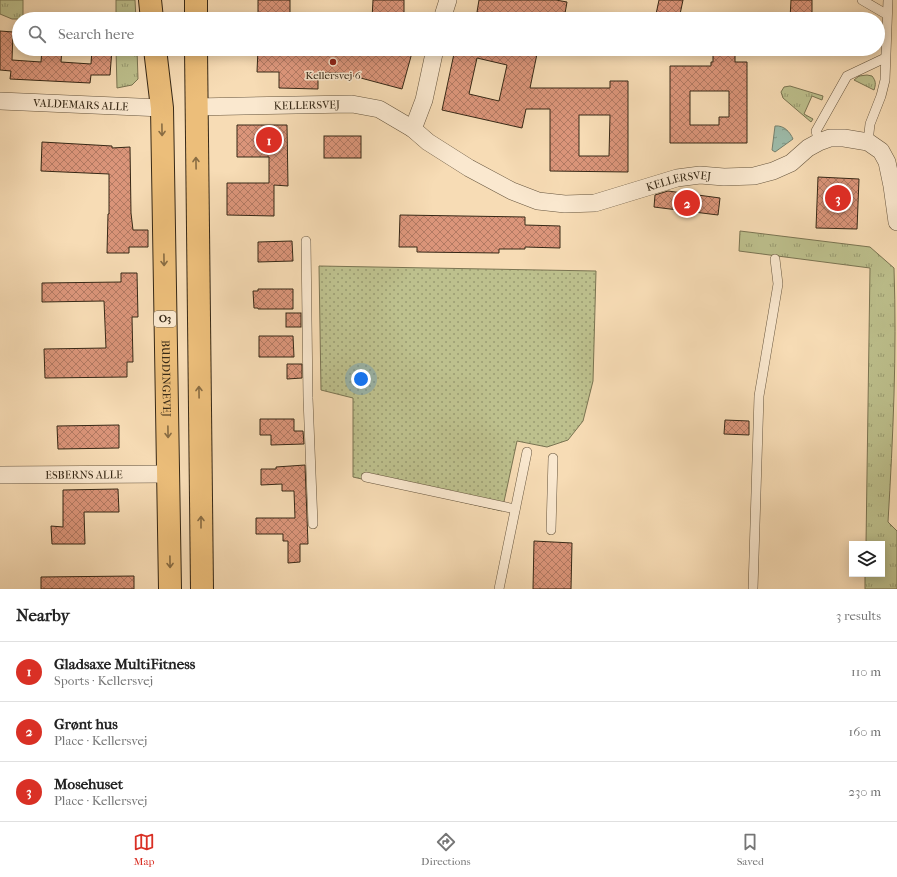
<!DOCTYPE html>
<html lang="en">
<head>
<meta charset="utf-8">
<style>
	:root { --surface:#fff; --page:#f6f6f6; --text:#222; --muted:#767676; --line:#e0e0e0; --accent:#d93025 }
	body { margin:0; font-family:"IM FELL French Canon",serif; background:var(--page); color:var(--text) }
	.controls { position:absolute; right:12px; bottom:12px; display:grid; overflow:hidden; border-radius:0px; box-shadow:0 2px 10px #0003 }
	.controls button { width:36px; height:36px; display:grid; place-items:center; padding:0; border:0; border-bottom:1px solid var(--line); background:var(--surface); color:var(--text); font:20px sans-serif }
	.you { position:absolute; left:361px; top:379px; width:14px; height:14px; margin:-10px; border:3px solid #fff; border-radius:50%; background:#1a73e8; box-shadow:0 0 0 6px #1a73e833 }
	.badge { display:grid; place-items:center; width:26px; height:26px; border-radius:50%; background:var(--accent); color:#fff; font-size:13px; font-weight:700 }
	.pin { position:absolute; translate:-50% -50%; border:2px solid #fff; box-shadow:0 1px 4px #0006 }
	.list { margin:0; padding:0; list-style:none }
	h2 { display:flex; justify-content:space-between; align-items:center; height:52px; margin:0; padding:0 16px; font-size:17px }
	h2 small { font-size:13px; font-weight:400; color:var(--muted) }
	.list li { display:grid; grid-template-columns:26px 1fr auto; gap:12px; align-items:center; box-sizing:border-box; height:60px; padding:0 16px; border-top:1px solid var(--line) }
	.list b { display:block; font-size:15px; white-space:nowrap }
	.list p { margin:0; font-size:13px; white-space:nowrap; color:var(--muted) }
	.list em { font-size:13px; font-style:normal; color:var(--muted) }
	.icon { flex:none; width:22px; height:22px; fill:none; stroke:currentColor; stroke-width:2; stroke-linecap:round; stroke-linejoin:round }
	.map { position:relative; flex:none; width:897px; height:589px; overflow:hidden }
	.search { position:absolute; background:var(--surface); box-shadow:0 2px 10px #0003; left:12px; right:12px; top:12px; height:44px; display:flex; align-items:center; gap:10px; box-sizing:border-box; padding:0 14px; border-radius:22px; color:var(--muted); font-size:15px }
	.sheet { height:232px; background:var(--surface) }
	nav { display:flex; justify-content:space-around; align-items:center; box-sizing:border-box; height:56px; border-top:1px solid var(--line); background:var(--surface); font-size:11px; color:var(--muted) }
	nav a { display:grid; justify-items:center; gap:2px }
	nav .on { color:var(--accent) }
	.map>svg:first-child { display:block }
</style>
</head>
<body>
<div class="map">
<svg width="897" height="589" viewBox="0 0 897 589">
	<defs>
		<pattern id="grass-tufts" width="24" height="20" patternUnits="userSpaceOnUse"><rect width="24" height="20" fill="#bdc08d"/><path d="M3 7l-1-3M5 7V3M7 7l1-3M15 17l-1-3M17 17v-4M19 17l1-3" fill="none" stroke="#9a9c72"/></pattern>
		<pattern id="garden-dots" width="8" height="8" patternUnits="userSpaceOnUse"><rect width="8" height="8" fill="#bdc08d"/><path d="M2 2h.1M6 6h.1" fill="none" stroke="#9a9c72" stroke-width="1.8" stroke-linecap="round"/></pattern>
		<pattern id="water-ripples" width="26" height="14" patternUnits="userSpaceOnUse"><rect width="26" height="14" fill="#9dbcab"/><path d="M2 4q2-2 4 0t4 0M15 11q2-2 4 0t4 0" fill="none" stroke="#81998a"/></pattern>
		<pattern id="building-cross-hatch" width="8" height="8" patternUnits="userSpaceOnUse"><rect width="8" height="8" fill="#db957a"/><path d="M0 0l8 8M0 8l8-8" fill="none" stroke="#b27a63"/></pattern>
	</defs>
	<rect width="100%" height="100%" fill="#f7dcb5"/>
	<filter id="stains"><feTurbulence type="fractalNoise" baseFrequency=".005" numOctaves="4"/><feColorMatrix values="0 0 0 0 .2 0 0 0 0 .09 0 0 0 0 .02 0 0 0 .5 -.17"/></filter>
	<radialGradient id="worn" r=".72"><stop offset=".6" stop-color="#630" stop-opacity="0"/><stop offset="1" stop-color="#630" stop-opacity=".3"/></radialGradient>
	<g fill="url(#grass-tufts)" stroke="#7a7452">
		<path d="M0,0h23v19h-11l-12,-5z"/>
		<path d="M116,0h19l1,19h-20z"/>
		<path d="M116,49h21l1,30 -6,6 -15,3z"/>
		<path d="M867,75l5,1c4,5 4,8 2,14l-20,-10 5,-4z"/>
		<path d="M790,86l33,10 -1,4 -10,-4 -8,18 9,5 -2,3 -28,-24 -2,-6 3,-5z"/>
		<path d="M740,231l130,16 24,21c3,85 -1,169 -6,254l9,9v58h-32v-15h17v-30h-16l4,-276 -131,-17z"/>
	</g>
	<path fill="url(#garden-dots)" stroke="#7a7452" d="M319,266l277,5 -3,110 -10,40 -15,19 -21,7 -30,-6 -15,70 -149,-34v-79l-32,-8z"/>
	<path fill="url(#water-ripples)" stroke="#74816f" d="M775,126c9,-1 15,6 18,13l-18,13 -3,-2z"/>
	<g fill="url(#building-cross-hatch)" stroke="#362816" fill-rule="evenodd">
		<rect x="258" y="0" width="32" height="19"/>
		<path d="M373,0h31v19h-32z"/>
		<path d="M479,0h77l11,2 -3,17h-18l-17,-4 -1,4h-17l-34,-7z"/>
		<path d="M659,0h24l-4,19h-24z"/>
		<path d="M791,0h21v19h-22z"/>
		<path d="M0,31l13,1 -1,28 29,2 1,-13h20l-1,13 30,2 1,-15h20l-2,26h-19l-1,8 -80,-4 1,-8 -11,-1z"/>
		<path d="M258,49h155l-11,40 -60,-16h-24v16l-39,-1v-16h-22z"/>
		<path d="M455,49h83l-8,39h80v-7h18v91l-78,-1v-62h-24l-4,19 -80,-18zM477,58l30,7 -8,36 -30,-7zM579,115h31l-1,41h-30z"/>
		<path d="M713,49h22v13h12v81h-77v-77h41v-4h2zM690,91h39v26h-10v8h-29z"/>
		<path d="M237,125h50l1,61 -14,-1v31l-47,-1v-32h42v-26h-32z"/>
		<rect x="324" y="136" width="37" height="22"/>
		<path d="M42,142l70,4v2l18,-1 1,66 2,17h15v17h-19v6h-22l1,-39h1v-40l-68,-3z"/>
		<path d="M818,177l41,2 -2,50 -41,-1z"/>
		<path d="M668,191l52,7 -2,17 -64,-8 1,-12z"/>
		<path d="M400,215l125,2v8l35,1v22l-35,-1v2h-26v4l-82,-1v-5h-18z"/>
		<path d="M292,241l1,20 -35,1v-20z"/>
		<path d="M121,273h16l1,44h-6l1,45h-6v15l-82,1 -1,-29 62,-1 -2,-47 -62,1v-19l79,-1z"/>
		<path d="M258,289h35v20h-35v-1h-4l-1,-17h5z"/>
		<rect x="286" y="313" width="15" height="14"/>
		<path d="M259,336h34l1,21h-35z"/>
		<path d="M287,364h15v14l-15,1z"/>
		<path d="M260,419h34v12h9l1,13 -33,1v-10h-11z"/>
		<path d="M725,420l24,1v14l-25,-1z"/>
		<path d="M119,425v23l-61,1 -1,-23z"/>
		<path d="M305,465l3,79h-8v18l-12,1v-22h-5v-7h-27v-16h39l-1,-27h-12v-7l-21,1v-16h15v-2z"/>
		<path d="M118,489l1,23h-35l1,32h-33l-1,-18 12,1v-37z"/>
		<path d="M534,541l38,2 -1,46h-38z"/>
		<path d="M134,576v13h-93v-12z"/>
	</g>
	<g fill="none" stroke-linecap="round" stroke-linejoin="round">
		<defs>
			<g id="lane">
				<path d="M862,0l24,14"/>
				<path d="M819,142l-3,-11 31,-55 38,-18"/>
				<path d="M868,142l2,-18 11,-28 4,-16 3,-80"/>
				<path d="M306,241l2,157 5,126"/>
				<path d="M366,477l149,32"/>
				<path d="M551,530l2,-72"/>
				<path d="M499,589l28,-137"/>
				<path d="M753,589l6,-193 19,-112 -3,-25"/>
			</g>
			<g id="street">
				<path d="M442,19l6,-19"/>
				<path id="s1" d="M0,101l162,7"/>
				<path id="s2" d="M195,107l157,-3 27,5 34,20 15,13 41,26 43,23 26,10 27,3 30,-1 82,-25 23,-3 24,2 30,-1 19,-5 18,-8 17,-15 11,-6 11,-4h14l24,4 13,9 6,11 5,24 5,36"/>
				<path d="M413,129l11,-29 11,-51"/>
				<path id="s3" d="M0,475l169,-1"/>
			</g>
			<g id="primary">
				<path d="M150,0l2,19"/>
				<path d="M196,19v-19"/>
				<path id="s4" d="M155,49l7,59 8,481"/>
				<path d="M196,49l6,540"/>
			</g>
		</defs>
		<use href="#lane" stroke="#66553e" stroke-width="10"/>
		<use href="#street" stroke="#66553e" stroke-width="18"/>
		<use href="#primary" stroke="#362816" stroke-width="24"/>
		<use href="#lane" stroke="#fae8cf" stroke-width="9"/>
		<use href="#street" stroke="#fae8cf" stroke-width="17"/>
		<use href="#primary" stroke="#ecbe7a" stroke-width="22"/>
	</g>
	<defs><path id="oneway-shaft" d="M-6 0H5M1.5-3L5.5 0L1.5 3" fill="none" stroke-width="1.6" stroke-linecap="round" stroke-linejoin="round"/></defs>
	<g stroke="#886c43">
		<use href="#oneway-shaft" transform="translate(162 130) rotate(89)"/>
		<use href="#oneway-shaft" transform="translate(196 163) rotate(-91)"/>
		<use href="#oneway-shaft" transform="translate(164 260) rotate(89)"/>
		<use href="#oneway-shaft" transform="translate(199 392) rotate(-91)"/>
		<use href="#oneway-shaft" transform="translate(168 432) rotate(89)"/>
		<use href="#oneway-shaft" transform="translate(201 522) rotate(-90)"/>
		<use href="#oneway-shaft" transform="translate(170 562) rotate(89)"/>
	</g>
	<circle fill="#8f2418" stroke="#fae8cf" stroke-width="1.5" cx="333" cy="62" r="4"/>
	<g text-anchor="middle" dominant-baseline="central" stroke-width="3" stroke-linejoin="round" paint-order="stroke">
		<rect fill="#fae8cf" stroke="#71624e" stroke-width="1" x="154" y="311" width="22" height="16" rx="3"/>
		<g font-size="10" font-weight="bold" fill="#362816">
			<text x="165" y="319">O3</text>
		</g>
		<g font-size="11" fill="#362816" stroke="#fae8cf">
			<text x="333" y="75">Kellersvej 6</text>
		</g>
		<g font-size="11" fill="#362816" stroke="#fae8cf">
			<text stroke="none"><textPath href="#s1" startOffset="81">VALDEMARS ALLE</textPath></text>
			<text stroke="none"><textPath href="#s2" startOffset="112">KELLERSVEJ</textPath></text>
			<text stroke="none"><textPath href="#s2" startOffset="513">KELLERSVEJ</textPath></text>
			<text stroke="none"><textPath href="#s4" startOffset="330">BUDDINGEVEJ</textPath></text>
			<text stroke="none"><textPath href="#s3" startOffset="84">ESBERNS ALLE</textPath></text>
		</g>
	</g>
	<rect width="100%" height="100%" filter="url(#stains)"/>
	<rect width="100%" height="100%" fill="url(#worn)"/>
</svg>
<div class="controls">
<button><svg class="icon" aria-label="layers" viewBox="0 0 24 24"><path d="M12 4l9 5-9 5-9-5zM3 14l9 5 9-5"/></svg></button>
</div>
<div class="you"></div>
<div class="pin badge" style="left:269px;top:140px">1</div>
<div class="pin badge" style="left:687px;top:203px">2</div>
<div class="pin badge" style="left:838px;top:198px">3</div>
<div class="search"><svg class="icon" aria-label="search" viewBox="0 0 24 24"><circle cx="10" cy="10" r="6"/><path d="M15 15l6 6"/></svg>Search here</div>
</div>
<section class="sheet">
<h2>Nearby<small>3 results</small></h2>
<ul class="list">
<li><span class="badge">1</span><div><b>Gladsaxe MultiFitness</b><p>Sports · Kellersvej</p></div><em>110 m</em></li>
<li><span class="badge">2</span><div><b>Grønt hus</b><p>Place · Kellersvej</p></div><em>160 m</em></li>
<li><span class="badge">3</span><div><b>Mosehuset</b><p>Place · Kellersvej</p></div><em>230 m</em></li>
</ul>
</section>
<nav>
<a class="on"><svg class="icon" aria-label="map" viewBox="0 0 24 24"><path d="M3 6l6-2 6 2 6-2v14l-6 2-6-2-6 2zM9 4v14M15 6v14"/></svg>Map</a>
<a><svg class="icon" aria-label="directions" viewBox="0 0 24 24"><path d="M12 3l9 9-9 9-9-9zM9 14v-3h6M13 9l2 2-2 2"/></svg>Directions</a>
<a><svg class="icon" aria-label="saved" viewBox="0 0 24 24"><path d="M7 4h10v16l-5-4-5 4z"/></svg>Saved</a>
</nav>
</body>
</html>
